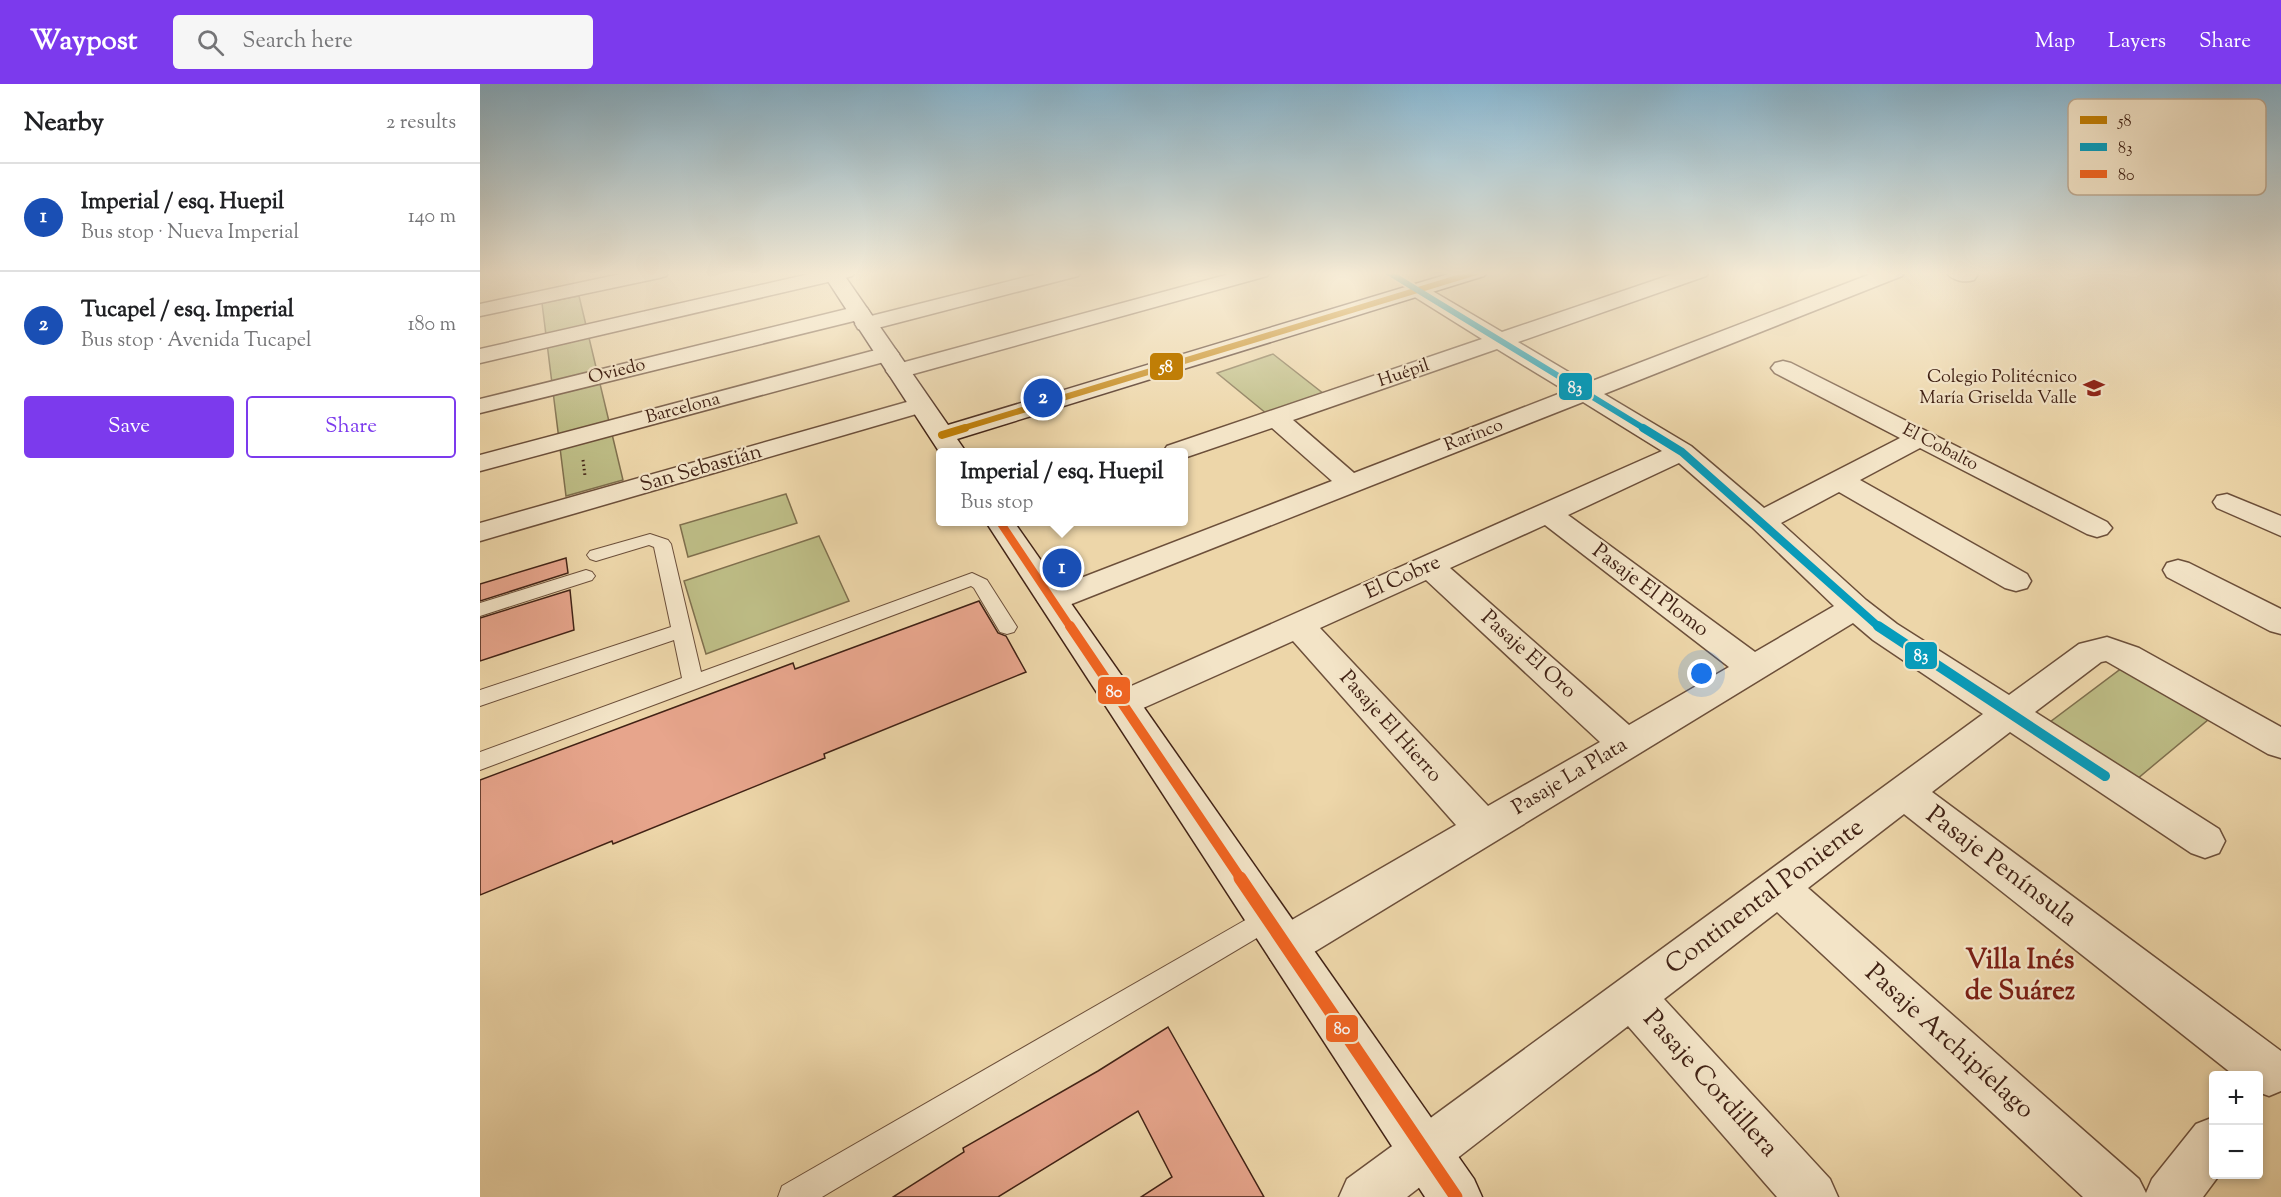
<!DOCTYPE html>
<html lang="en">
<head>
<meta charset="utf-8">
<style>
	:root { --surface:#fff; --page:#f6f6f6; --text:#202124; --muted:#757577; --line:#e0e0e0; --accent:#7c3aed }
	body { margin:0; font-family:"Sorts Mill Goudy",serif; background:var(--page); color:var(--text) }
	.controls { position:absolute; right:18px; bottom:18px; display:grid; overflow:hidden; border-radius:6px; box-shadow:0 3px 9px #0003 }
	.controls button { width:54px; height:54px; display:grid; place-items:center; padding:0; border:0; border-bottom:2px solid var(--line); background:var(--surface); color:var(--text); font:30px sans-serif }
	.you { position:absolute; left:1222px; top:590px; width:21px; height:21px; margin:-15px; border:4px solid #fff; border-radius:50%; background:#1a73e8; box-shadow:0 0 0 9px #1a73e833 }
	.badge { display:grid; place-items:center; width:39px; height:39px; border-radius:50%; background:var(--accent); color:#fff; font-size:20px; font-weight:700 }
	.pin { position:absolute; translate:-50% -50%; border:3px solid #fff; box-shadow:0 2px 6px #0006 }
	.popup { position:absolute; left:456px; top:364px; width:252px; height:78px; box-sizing:border-box; display:grid; place-content:center; border-radius:6px; background:var(--surface); filter:drop-shadow(0 2px 4px #0005); font-size:20px; white-space:nowrap; color:var(--muted) }
	.popup b { font-size:22px; color:var(--text) }
	.popup::after { content:''; position:absolute; left:50%; top:100%; margin-left:-12px; border:12px solid transparent; border-top-color:var(--surface) }
	.list { margin:0; padding:0; list-style:none }
	h2 { display:flex; justify-content:space-between; align-items:center; height:78px; margin:0; padding:0 24px; font-size:26px }
	h2 small { font-size:20px; font-weight:400; color:var(--muted) }
	.list li { display:grid; grid-template-columns:39px 1fr auto; gap:18px; align-items:center; box-sizing:border-box; height:108px; padding:0 24px; border-top:2px solid var(--line) }
	.list b { display:block; font-size:22px; white-space:nowrap }
	.list p { margin:0; font-size:20px; white-space:nowrap; color:var(--muted) }
	.list em { font-size:20px; font-style:normal; color:var(--muted) }
	.actions { display:flex; gap:12px; padding:18px 24px }
	.actions a { flex:1; padding:14px 0; border:2px solid var(--accent); border-radius:6px; text-align:center; font-size:21px; color:var(--accent) }
	.actions .main { background:var(--accent); color:#fff }
	.icon { flex:none; width:33px; height:33px; fill:none; stroke:currentColor; stroke-width:2; stroke-linecap:round; stroke-linejoin:round }
	.map { position:relative; flex:none; width:1801px; height:1113px; overflow:hidden }
	header { display:flex; align-items:center; gap:36px; box-sizing:border-box; height:84px; padding:0 30px; background:var(--accent); color:#fff }
	header strong { font-size:28px }
	nav { display:flex; gap:33px; margin-inline-start:auto; font-size:21px }
	.search { width:420px; height:54px; background:var(--page); display:flex; align-items:center; gap:15px; box-sizing:border-box; padding:0 21px; border-radius:6px; color:var(--muted); font-size:22px }
	main { display:flex }
	aside { flex:1; background:var(--surface) }
	.map>svg:first-child { display:block }
</style>
</head>
<body>
<header>
<strong>Waypost</strong>
<div class="search"><svg class="icon" aria-label="search" viewBox="0 0 24 24"><circle cx="10" cy="10" r="6"/><path d="M15 15l6 6"/></svg>Search here</div>
<nav><a>Map</a><a>Layers</a><a>Share</a></nav>
</header>
<main>
<aside>
<h2>Nearby<small>2 results</small></h2>
<ul class="list">
<li><span class="badge" style="background:#1a4fb4">1</span><div><b>Imperial / esq. Huepil</b><p>Bus stop · Nueva Imperial</p></div><em>140 m</em></li>
<li><span class="badge" style="background:#1a4fb4">2</span><div><b>Tucapel / esq. Imperial</b><p>Bus stop · Avenida Tucapel</p></div><em>180 m</em></li>
</ul>
<div class="actions"><a class="main">Save</a><a>Share</a></div>
</aside>
<div class="map">
<svg width="1801" height="1113" viewBox="0 0 1801 1113">
	<rect width="100%" height="100%" fill="#edd6a9"/>
	<filter id="stains"><feTurbulence type="fractalNoise" baseFrequency=".00333" numOctaves="4"/><feColorMatrix values="0 0 0 0 .2 0 0 0 0 .09 0 0 0 0 .02 0 0 0 .5 -.17"/></filter>
	<radialGradient id="worn" r=".72"><stop offset=".6" stop-color="#630" stop-opacity="0"/><stop offset="1" stop-color="#630" stop-opacity=".3"/></radialGradient>
	<g fill="#bdbc85" stroke="#7f6f4d" stroke-width="1.5">
		<path d="M99,212l44,184 -57,16 -24,-193z"/>
		<path d="M793,270l51,40 -57,20 -50,-41z"/>
		<path d="M306,410l11,29 -109,34 -8,-32z"/>
		<path d="M339,452l30,65 -143,53 -22,-73z"/>
		<path d="M1642,584l87,51 -72,60 -87,-57z"/>
	</g>
	<g fill="#e7a58c" stroke="#412215" stroke-width="1.5">
		<path d="M86,474l2,15 -88,28v-17z"/>
		<path d="M90,506l4,40 -94,31v-43z"/>
		<path d="M499,517l19,32 8,3 20,36 -202,82 1,4 -212,86 -1,-3 -132,54v-115l313,-117 2,6z"/>
		<path d="M688,943l96,170h-123l31,-20 -34,-66 -140,86h-105l71,-45 -1,-4 135,-77z"/>
	</g>
	<g fill="none" stroke-linecap="round" stroke-linejoin="round">
		<defs>
			<g id="lane">
				<path d="M170,450l18,6 3,4 30,128 271,-99 15,7 30,47 -3,5 -7,2 -7,-2 -26,-44 -3,-2 -491,184v-18l202,-74 -8,-38 -194,66v-16l191,-63 -17,-80 -5,-2 -53,16 -6,-2 -3,-4 3,-4z"/>
				<path d="M106,486l6,2 3,4 -3,4 -112,36v-13z"/>
				<path d="M788,823l9,3 4,8 -4,8 -455,271h-44l4,-11z"/>
			</g>
			<g id="street">
				<path d="M150,188h39l-3,4 -7,2 -179,38v-12z"/>
				<path d="M338,188h37l-3,4 -7,2 -365,85v-14z"/>
				<path d="M566,188h35l-3,4 -212,55 -8,-2 -3,-5 3,-4 -378,93v-14l379,-93 8,2 3,5 -3,4z"/>
				<path d="M757,188h33l-3,4 -361,100 -8,2 -8,-2 -4,-5 4,-5z"/>
				<path d="M1199,188h30l-3,4 -188,66 69,41 289,-111h29l-3,4 -298,118 87,52 73,62 136,-70 -125,-65 -4,-5 4,-5 8,-2 8,2 316,159 5,6 -5,6 -10,3 -10,-3 -167,-86 -60,32 167,94 4,7 -4,7 -11,3 -11,-3 -166,-96 -58,31 85,77 31,24 112,71 70,-51 28,-7 32,11 142,79v31l-13,-4 -162,-93 -5,1 -66,50 184,117 6,12 -6,12 -14,5 -14,-5 -181,-121 -78,60 349,259v40l-12,5 -11,-4v-16h-23l-331,-262 -96,74 331,291 7,14 6,-14 44,-55 18,-7v57h6l-17,23h-120l-306,-285 -113,87 166,180 8,18h-61l-149,-171 -221,171h-68l8,-18 636,-465 -110,-74 -20,-17 -552,337 -15,6 -15,-6 -7,-14 7,-14 185,-107 -163,-184 -170,76 -12,-4 -6,-9 6,-9 551,-244 -79,-49 -519,205 -11,4 -11,-4 -5,-7 5,-7 290,-112 -60,-53 -88,30v-6h-21l4,-6 315,-107 -72,-45 -3,-4 3,-4 7,-2 7,2 78,46zM1017,265l69,42 -212,82 -61,-53zM1199,379l73,64 82,79 -79,46 -187,-137zM1065,441l184,142 -100,58 -179,-157zM946,496l174,162 -112,64 -168,-178z"/>
				<path d="M1466,188h29l2,4 -3,4c-9,3 -22,1 -28,-8z"/>
				<path d="M407,263l8,2 4,5 -4,5 -415,112v-16z"/>
				<path d="M441,314l9,2 3,5 -3,5 -450,131v-18z"/>
				<path d="M1747,410l54,22v20l-64,-28 -4,-6 4,-6z"/>
				<path d="M1698,476l11,3 92,46v25l-11,-3 -103,-54 -4,-7 4,-7z"/>
			</g>
			<g id="secondary">
				<path d="M342,188h20l106,153 507,-153h32l-3,4 -527,163 9,13 -26,1z"/>
				<path d="M506,438h28l460,657 8,18h-57z"/>
			</g>
		</defs>
		<use href="#lane" stroke="#6c4f3a" stroke-width="2"/>
		<use href="#street" stroke="#6c4f3a" stroke-width="3"/>
		<use href="#secondary" stroke="#412215" stroke-width="3"/>
		<path stroke="#412215" stroke-width="3" stroke-dasharray="1.5 3" stroke-linecap="butt" d="M103,376l2,16"/>
		<use href="#lane" fill="#f3e4c7" fill-rule="evenodd"/>
		<use href="#street" fill="#f3e4c7" fill-rule="evenodd"/>
		<use href="#secondary" fill="#f3e4c7" fill-rule="evenodd"/>
		<defs>
			<path id="bus-1-far1" d="M480,345l517,-157"/>
			<path id="bus-1" d="M462,351l23,-7"/>
			<path id="bus-2-far2" d="M908,188l257,157"/>
			<path id="bus-2-far1" d="M1163,344l39,24 198,176"/>
			<path id="bus-2" d="M1398,542l227,150"/>
			<path id="bus-3-far2" d="M520,438l71,106"/>
			<path id="bus-3-far1" d="M590,542l171,253"/>
			<path id="bus-3" d="M760,794l216,319"/>
		</defs>
		<use href="#bus-1-far1" stroke="#f3e4c7" stroke-width="9"/>
		<use href="#bus-1" stroke="#f3e4c7" stroke-width="12"/>
		<use href="#bus-2-far2" stroke="#f3e4c7" stroke-width="9"/>
		<use href="#bus-2-far1" stroke="#f3e4c7" stroke-width="12"/>
		<use href="#bus-2" stroke="#f3e4c7" stroke-width="14"/>
		<use href="#bus-3-far2" stroke="#f3e4c7" stroke-width="12"/>
		<use href="#bus-3-far1" stroke="#f3e4c7" stroke-width="14"/>
		<use href="#bus-3" stroke="#f3e4c7" stroke-width="17"/>
		<use href="#bus-1-far1" stroke="#c07e06" stroke-width="6"/>
		<use href="#bus-1" stroke="#c07e06" stroke-width="8"/>
		<use href="#bus-2-far2" stroke="#069cbc" stroke-width="6"/>
		<use href="#bus-2-far1" stroke="#069cbc" stroke-width="8"/>
		<use href="#bus-2" stroke="#069cbc" stroke-width="10"/>
		<use href="#bus-3-far2" stroke="#f26522" stroke-width="8"/>
		<use href="#bus-3-far1" stroke="#f26522" stroke-width="10"/>
		<use href="#bus-3" stroke="#f26522" stroke-width="13"/>
	</g>
	<linearGradient id="sky" x2="0" y2="1"><stop stop-color="#88b6d0"/><stop offset="0.55" stop-color="#f7edd8"/><stop offset="1" stop-color="#f7edd8" stop-opacity="0"/></linearGradient>
	<rect width="1801" height="344" fill="url(#sky)"/>
	<defs>
		<symbol id="school-bare" viewBox="-9 -9 18 18"><path d="M0-5L7-2L0 1L-7-2ZM-4 1L0 2.5L4 1V4Q0 6-4 4Z" fill="#8f2418" stroke="#f3e4c7" stroke-width="2.5" paint-order="stroke"/></symbol>
	</defs>
	<g fill-rule="evenodd">
		<use href="#school-bare" x="1599" y="289" width="30" height="30"/>
	</g>
	<g text-anchor="middle" dominant-baseline="central" stroke-width="4.5" stroke-linejoin="round" paint-order="stroke">
		<g font-size="18" fill="#412215" stroke="#f3e4c7">
			<text transform="translate(137 288) rotate(-14)">Oviedo</text>
			<text transform="translate(924 290) rotate(-19)">Huépil</text>
			<text transform="translate(203 325) rotate(-15)">Barcelona</text>
			<text transform="translate(994 352) rotate(-21)">Rarinco</text>
			<text transform="translate(1460 364) rotate(27)">El Cobalto</text>
		</g>
		<g font-size="18" fill="#412215" stroke="#f3e4c7" text-anchor="end">
			<text x="1597" y="294">Colegio Politécnico<tspan x="1597" dy="21">María Griselda Valle</tspan></text>
		</g>
		<g font-size="21" fill="#412215" stroke="#f3e4c7">
			<text transform="translate(221 385) rotate(-16)">San Sebastián</text>
			<text transform="translate(923 494) rotate(-24)">El Cobre</text>
			<text transform="translate(1170 507) rotate(37)">Pasaje El Plomo</text>
			<text transform="translate(1048 571) rotate(42)">Pasaje El Oro</text>
			<text transform="translate(910 643) rotate(48)">Pasaje El Hierro</text>
			<text transform="translate(1090 693) rotate(-31)">Pasaje La Plata</text>
		</g>
		<g font-size="26" fill="#412215" stroke="#f3e4c7">
			<text transform="translate(1521 783) rotate(37)">Pasaje Península</text>
			<text transform="translate(1285 813) rotate(-37)">Continental Poniente</text>
			<text transform="translate(1469 958) rotate(42)">Pasaje Archipíelago</text>
			<text transform="translate(1230 1000) rotate(48)">Pasaje Cordillera</text>
		</g>
		<g font-size="27" font-weight="bold" fill="#7a1f14" stroke="#f3e4c7">
			<text x="1540" y="877">Villa Inés<tspan x="1540" dy="31">de Suárez</tspan></text>
		</g>
	</g>
	<rect x="1588" y="15" width="198" height="96" rx="9" fill="#f3e4c7" stroke="#beaa92" stroke-width="1.5"/>
	<rect x="1600" y="32" width="27" height="8" fill="#c07e06"/>
	<rect x="1600" y="59" width="27" height="8" fill="#069cbc"/>
	<rect x="1600" y="86" width="27" height="8" fill="#f26522"/>
	<g font-size="16" fill="#412215">
		<text x="1638" y="42">58</text>
		<text x="1638" y="69">83</text>
		<text x="1638" y="96">80</text>
	</g>
	<g stroke="#f3e4c7" stroke-width="2">
		<rect x="669" y="268" width="35" height="29" rx="6" fill="#c07e06"/>
		<rect x="1078" y="288" width="35" height="29" rx="6" fill="#069cbc"/>
		<rect x="1424" y="557" width="34" height="29" rx="6" fill="#069cbc"/>
		<rect x="617" y="592" width="34" height="29" rx="6" fill="#f26522"/>
		<rect x="845" y="930" width="34" height="29" rx="6" fill="#f26522"/>
	</g>
	<g font-size="16" text-anchor="middle" font-weight="bold" fill="#fff">
		<text x="686" y="288">58</text>
		<text x="1095" y="309">83</text>
		<text x="1441" y="577">83</text>
		<text x="634" y="613">80</text>
		<text x="862" y="950">80</text>
	</g>
	<rect width="100%" height="100%" filter="url(#stains)"/>
	<rect width="100%" height="100%" fill="url(#worn)"/>
</svg>
<div class="controls">
<button>+</button>
<button>−</button>
</div>
<div class="you"></div>
<div class="pin badge" style="left:582px;top:484px;background:#1a4fb4">1</div>
<div class="popup"><b>Imperial / esq. Huepil</b>Bus stop</div>
<div class="pin badge" style="left:563px;top:314px;background:#1a4fb4">2</div>
</div>
</main>
</body>
</html>
